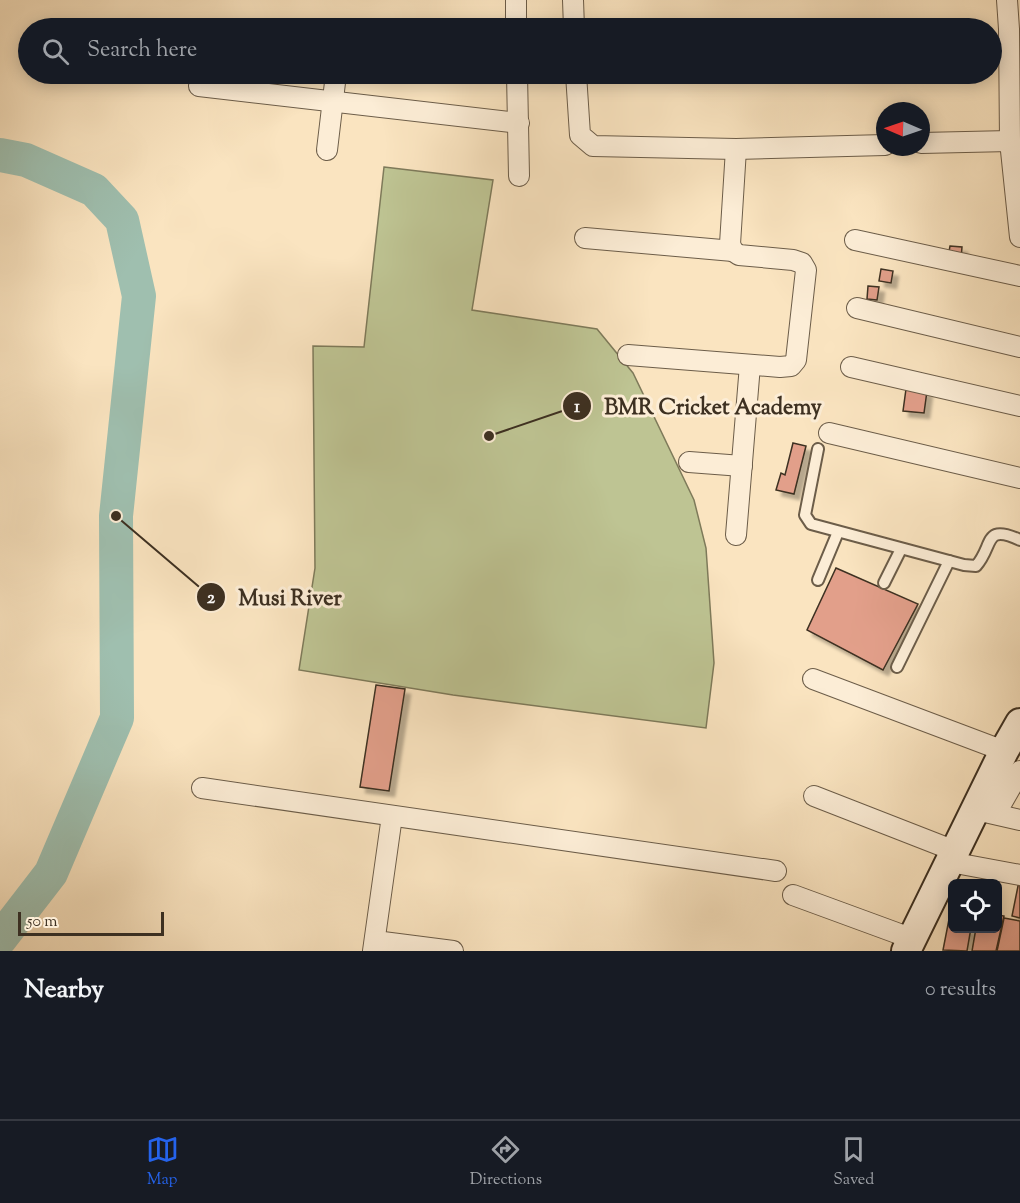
<!DOCTYPE html>
<html lang="en">
<head>
<meta charset="utf-8">
<style>
	:root { --surface:#171b24; --page:#20242c; --text:#f1f3f6; --muted:#9ea1a6; --line:#363941; --accent:#2563eb }
	body { margin:0; font-family:"Sorts Mill Goudy",serif; background:var(--page); color:var(--text) }
	.controls { position:absolute; right:18px; bottom:18px; display:grid; overflow:hidden; border-radius:9px; box-shadow:0 3px 15px #0003 }
	.controls button { width:54px; height:54px; display:grid; place-items:center; padding:0; border:0; border-bottom:2px solid var(--line); background:var(--surface); color:var(--text); font:30px sans-serif }
	.compass { position:absolute; left:876px; top:102px; width:54px; height:54px; border-radius:50%; background:var(--surface); box-shadow:0 3px 15px #0003; rotate:272deg }
	.scale { position:absolute; left:18px; bottom:15px; width:146px; box-sizing:border-box; padding-left:6px; border:3px solid #3d3021; border-top:0; font-size:16px; line-height:21px; white-space:nowrap; color:#3d3021; -webkit-text-stroke:4px #fcedd6; paint-order:stroke }
	.list { margin:0; padding:0; list-style:none }
	h2 { display:flex; justify-content:space-between; align-items:center; height:78px; margin:0; padding:0 24px; font-size:26px }
	h2 small { font-size:20px; font-weight:400; color:var(--muted) }
	.icon { flex:none; width:33px; height:33px; fill:none; stroke:currentColor; stroke-width:2; stroke-linecap:round; stroke-linejoin:round }
	.map { position:relative; flex:none; width:1020px; height:951px; overflow:hidden }
	.search { position:absolute; background:var(--surface); box-shadow:0 3px 15px #0003; left:18px; right:18px; top:18px; height:66px; display:flex; align-items:center; gap:15px; box-sizing:border-box; padding:0 21px; border-radius:33px; color:var(--muted); font-size:22px }
	.sheet { height:168px; background:var(--surface) }
	nav { display:flex; justify-content:space-around; align-items:center; box-sizing:border-box; height:84px; border-top:2px solid var(--line); background:var(--surface); font-size:16px; color:var(--muted) }
	nav a { display:grid; justify-items:center; gap:3px }
	nav .on { color:var(--accent) }
	.map>svg:first-child { display:block }
</style>
</head>
<body>
<div class="map">
<svg width="1020" height="951" viewBox="0 0 1020 951">
	<defs>
		<filter id="shadow"><feDropShadow dx="5.5" dy="5.5" stdDeviation="1.5" flood-color="#0004"/></filter>
	</defs>
	<rect width="100%" height="100%" fill="#fae4c0"/>
	<filter id="stains"><feTurbulence type="fractalNoise" baseFrequency=".00333" numOctaves="4"/><feColorMatrix values="0 0 0 0 .2 0 0 0 0 .09 0 0 0 0 .02 0 0 0 .5 -.17"/></filter>
	<radialGradient id="worn" r=".72"><stop offset=".6" stop-color="#630" stop-opacity="0"/><stop offset="1" stop-color="#630" stop-opacity=".3"/></radialGradient>
	<path fill="#bec493" stroke="#7e7a5a" stroke-width="1.5" d="M384,167l109,13 -21,130 125,19 36,44 61,127 12,48 8,115 -8,65 -253,-33 -154,-25 16,-102 -2,-222 51,1z"/>
	<g fill="none" stroke-linecap="round" stroke-linejoin="round">
		<path stroke="#9fbfaf" stroke-width="34" d="M0,155l26,5 68,30 28,30 17,76 -23,220 1,202 -66,155 -51,66"/>
	</g>
	<g fill="#e29f8a" stroke="#3d3021" stroke-width="1.5" filter="url(#shadow)">
		<path d="M950,246l12,1 -1,12 -13,-2z"/>
		<path d="M881,269l12,2 -2,12 -12,-2z"/>
		<path d="M868,286l11,1 -2,13 -10,-1z"/>
		<path d="M906,389l21,2 -3,22 -21,-2z"/>
		<path d="M793,443l13,3 -12,48 -18,-4 5,-17 4,2z"/>
		<path d="M836,568l82,36 -35,66 -76,-40z"/>
		<path d="M376,685l29,4 -16,102 -29,-4z"/>
		<path d="M1020,876v42l-8,-2z"/>
		<path d="M951,909h1v19h19l-4,23 -24,-1z"/>
		<path d="M998,915l6,1 -8,35h-24l4,-23h22z"/>
		<path d="M1004,918l16,3v30h-23z"/>
	</g>
	<g fill="none" stroke-linecap="round" stroke-linejoin="round">
		<defs>
			<g id="lane">
				<path d="M818,449l-13,66 6,9 153,41 12,1c18,-20 7,-43 44,-26"/>
				<path d="M818,580l20,-48"/>
				<path d="M884,583l17,-34"/>
				<path d="M897,667l52,-106"/>
			</g>
			<g id="street">
				<path d="M516,0v28"/>
				<path d="M573,0l1,28"/>
				<path d="M1007,0l2,29 1,112 10,96"/>
				<path d="M517,74l2,102"/>
				<path d="M576,74l4,61 13,11 143,3 149,-4"/>
				<path d="M199,86l320,37"/>
				<path d="M921,143l89,-2"/>
				<path d="M327,150l9,-76"/>
				<path d="M585,238l148,13"/>
				<path d="M855,240l165,36"/>
				<path d="M857,308l163,39"/>
				<path d="M628,355l152,12 11,-1 5,-6 10,-90 -4,-7 -9,-3 -54,-5 -6,-4 -3,-7 6,-95"/>
				<path d="M851,367l169,39"/>
				<path d="M829,433l191,45"/>
				<path d="M689,462l53,4"/>
				<path d="M736,535l14,-170"/>
				<path d="M813,679l191,72"/>
				<path d="M202,788l574,83"/>
				<path d="M814,796l141,55"/>
				<path d="M985,812l35,8"/>
				<path d="M996,813l24,-42"/>
				<path d="M950,862l70,13"/>
				<path d="M793,895l120,44"/>
				<path d="M375,941l78,10"/>
				<path d="M373,951l19,-135"/>
			</g>
			<path id="secondary" d="M906,951l98,-200 16,-28"/>
		</defs>
		<use href="#lane" stroke="#6c5d49" stroke-width="14"/>
		<use href="#street" stroke="#6c5d49" stroke-width="22"/>
		<use href="#secondary" stroke="#3d3021" stroke-width="32"/>
		<use href="#lane" stroke="#fcedd6" stroke-width="10"/>
		<use href="#street" stroke="#fcedd6" stroke-width="20"/>
		<use href="#secondary" stroke="#fcedd6" stroke-width="28"/>
	</g>
	<path fill="none" stroke="#3d3021" stroke-width="2" d="M489 436L577 406M116 516L211 597"/>
	<g fill="#3d3021" stroke="#fcedd6" stroke-width="2">
		<circle cx="489" cy="436" r="6"/>
		<circle cx="116" cy="516" r="6"/>
		<circle cx="577" cy="406" r="15"/>
		<circle cx="211" cy="597" r="15"/>
	</g>
	<g font-size="18" text-anchor="middle" font-weight="bold" fill="#fff">
		<text x="577" y="412">1</text>
		<text x="211" y="603">2</text>
	</g>
	<g font-size="22" text-anchor="middle" font-weight="bold" fill="#3d3021" stroke="#fcedd6" stroke-width="6" stroke-linejoin="round" paint-order="stroke">
		<text x="713" y="414">BMR Cricket Academy</text>
		<text x="290" y="605">Musi River</text>
	</g>
	<rect width="100%" height="100%" filter="url(#stains)"/>
	<rect width="100%" height="100%" fill="url(#worn)"/>
</svg>
<div class="controls">
<button><svg class="icon" aria-label="locate" viewBox="0 0 24 24"><circle cx="12" cy="12" r="6"/><path d="M12 2v4M12 18v4M2 12h4M18 12h4"/></svg></button>
</div>
<svg class="compass" viewBox="-18 -18 36 36"><path d="M0-13l5 13h-10z" fill="#e53935"/><path d="M0 13l5-13h-10z" fill="#9ea1a6"/></svg>
<div class="scale">50 m</div>
<div class="search"><svg class="icon" aria-label="search" viewBox="0 0 24 24"><circle cx="10" cy="10" r="6"/><path d="M15 15l6 6"/></svg>Search here</div>
</div>
<section class="sheet">
<h2>Nearby<small>0 results</small></h2>
<ul class="list">
</ul>
</section>
<nav>
<a class="on"><svg class="icon" aria-label="map" viewBox="0 0 24 24"><path d="M3 6l6-2 6 2 6-2v14l-6 2-6-2-6 2zM9 4v14M15 6v14"/></svg>Map</a>
<a><svg class="icon" aria-label="directions" viewBox="0 0 24 24"><path d="M12 3l9 9-9 9-9-9zM9 14v-3h6M13 9l2 2-2 2"/></svg>Directions</a>
<a><svg class="icon" aria-label="saved" viewBox="0 0 24 24"><path d="M7 4h10v16l-5-4-5 4z"/></svg>Saved</a>
</nav>
</body>
</html>
